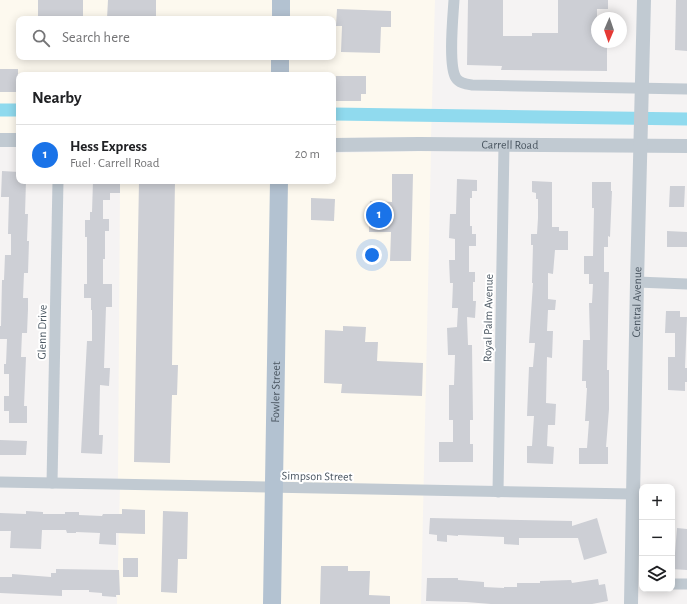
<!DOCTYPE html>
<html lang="en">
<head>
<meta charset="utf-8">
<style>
	:root { --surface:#fff; --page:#f6f6f6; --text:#202124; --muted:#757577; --line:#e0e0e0; --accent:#1a73e8 }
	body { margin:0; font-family:"Alegreya Sans",sans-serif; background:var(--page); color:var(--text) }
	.controls { position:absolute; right:12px; bottom:12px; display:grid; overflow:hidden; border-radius:8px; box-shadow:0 2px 10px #0003 }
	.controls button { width:36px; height:36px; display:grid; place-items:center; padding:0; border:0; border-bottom:1px solid var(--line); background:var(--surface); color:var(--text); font:20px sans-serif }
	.compass { position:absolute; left:591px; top:12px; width:36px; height:36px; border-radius:50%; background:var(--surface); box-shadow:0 2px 10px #0003; rotate:182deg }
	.you { position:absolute; left:372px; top:255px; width:14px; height:14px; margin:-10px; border:3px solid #fff; border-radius:50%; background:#1a73e8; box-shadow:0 0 0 6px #1a73e833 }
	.badge { display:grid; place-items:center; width:26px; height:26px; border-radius:50%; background:var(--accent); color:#fff; font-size:13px; font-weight:700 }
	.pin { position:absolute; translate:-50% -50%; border:2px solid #fff; box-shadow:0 1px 4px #0006 }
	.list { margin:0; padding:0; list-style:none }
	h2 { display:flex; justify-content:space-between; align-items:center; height:52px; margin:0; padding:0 16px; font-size:17px }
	h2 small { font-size:13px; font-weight:400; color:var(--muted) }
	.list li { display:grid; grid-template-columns:26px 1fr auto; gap:12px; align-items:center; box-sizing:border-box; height:60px; padding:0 16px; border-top:1px solid var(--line) }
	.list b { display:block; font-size:15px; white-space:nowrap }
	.list p { margin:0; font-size:13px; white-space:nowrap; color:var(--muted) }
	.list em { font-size:13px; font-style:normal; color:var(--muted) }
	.icon { flex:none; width:22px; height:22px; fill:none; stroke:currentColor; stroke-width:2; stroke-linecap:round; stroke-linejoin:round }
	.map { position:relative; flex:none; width:687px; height:604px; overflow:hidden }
	.search { position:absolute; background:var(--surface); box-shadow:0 2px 10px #0003; left:16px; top:16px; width:320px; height:44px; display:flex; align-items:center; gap:10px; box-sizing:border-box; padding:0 14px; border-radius:8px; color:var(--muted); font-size:15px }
	.panel { position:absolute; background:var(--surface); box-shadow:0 2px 10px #0003; left:16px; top:72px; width:320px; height:112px; border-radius:8px }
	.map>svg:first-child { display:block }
</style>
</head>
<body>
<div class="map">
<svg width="687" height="604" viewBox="0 0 687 604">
	<rect width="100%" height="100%" fill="#f5f3f3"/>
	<g fill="#fdf9ef">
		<path d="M0,0h275v19h-256v38h255v18h-255v58h-19z"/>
		<path d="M287,0h148l-4,137 -98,1v-63h-47l1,-18h46v-38h-46z"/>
		<path d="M431,151l-10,453h-143l7,-423h48v-28z"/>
		<path d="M120,181h153l-8,423h-148l3,-119h-2z"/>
	</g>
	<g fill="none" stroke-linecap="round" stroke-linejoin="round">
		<g stroke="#90daee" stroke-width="13">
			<path d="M0,110h19"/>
			<path d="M333,114l354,5"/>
		</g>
	</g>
	<g fill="#cdcfd5">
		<rect x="38" y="0" width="45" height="19"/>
		<path d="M108,0h48v19h-49z"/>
		<path d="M468,0h35v36h29v-3h26v-33h50v9h-11v33h10v29l-106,-1 1,-4 -35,-1z"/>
		<path d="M676,0h11v51l-12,-1z"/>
		<path d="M337,9l54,2v16h-10l-1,26 -39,-1 1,-26h-6z"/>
		<rect x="0" y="69" width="18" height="23"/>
		<path d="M336,76h30v18h-5v7h-25z"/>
		<path d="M2,171l17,1v9h7l-1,33h3l-1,27h2l-1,32h-4l-1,25h5v11l-1,24h-5l-1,24h5l-2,49h3v17h-18v-12h-5v-15h5v-22h-5v-10h2l1,-25h-7v-13h1l1,-46h2l1,-25h6v-21h-3l1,-37h-8z"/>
		<path d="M392,174h21l-2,87h-21l1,-29h-22l1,-31 22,1z"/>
		<path d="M457,179l20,1v11h-5v7h-2v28h2v8h4v12h-7v26h6v10h-2v19h3l-1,17 -8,-1 1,28h4l1,75h-3v24h3v18h-34v-20h14v-22h-4v-35h5l1,-30h-7l-1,-27 10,-1 1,-19h-6l1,-25h-3l-1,-23h6v-21l-6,-1 1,-24h6z"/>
		<path d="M93,181h27v12h-10v7h-7v19h6v12h-4v28h-2v25h9v23h-6l-2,61h6l-1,18 -9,-1 -1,50h4l-1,19 -21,-1 6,-112h5v-31h-1v-12h-7v-14h3v-47h-2v-17h5v-8h2z"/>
		<path d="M139,181h36l-3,184h6l-1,30h-5l-2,68 -36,-1z"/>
		<path d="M532,181l20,1v45h7v4h9v19h-13l-2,24 -5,-1v26l8,1 -1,10h-7l-1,21h6l-1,27 -5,-1 -1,46 10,1 -1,21h-7l-1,21 7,1 -1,17 -26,-1v-17h5l2,-30h-7l2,-49h4l2,-24h-6l4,-60h-1l1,-38h-2v-11h6l1,-16v-19h-2v-6l-4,-1z"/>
		<path d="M592,182h19v9h1l-2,46 -2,-1v11h-4v25h5l-2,98h2v39l-3,38h2v17h-29v-16h8l2,-27h-4l2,-33h-1v-7h-4l1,-41h7l-1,-37h3l1,-19h-4v-10h-5v-18h9l1,-48h-2z"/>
		<path d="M670,186h15l-1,21h-15z"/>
		<path d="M311,198l24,1 -1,22 -23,-1z"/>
		<path d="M667,231l20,1v15h-20z"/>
		<path d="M666,311h14v6h7l-2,51h2v14h-2v9l-17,-1v-33h7v-24h-10z"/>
		<path d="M343,326l23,1 -1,15h13l-1,19 46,2 -1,33 -81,-3 1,-9 -18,-1 1,-53 18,1z"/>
		<path d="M0,440l27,1 -1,14h-26z"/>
		<path d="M122,509l23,1v24l-29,-1v12l-17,-1 1,-11 -24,-1v1h-9l-1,-3h-24l-1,19 -31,-1 1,-17h-11v-18l26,1v-3l17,1v2h22v-2h14v3l23,1 1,-2h19z"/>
		<path d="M163,511l25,1 -1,47h-9l-1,34 -16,-1z"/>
		<path d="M430,518l142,3v5l25,-8 10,35 -23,7 -6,-22h-59v7l-15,-1v-7l-46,-2v1l-11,-1v7l-10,-1v-6l-8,-1z"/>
		<path d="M677,528l10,1v41l-15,-1v-16h3z"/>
		<rect x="123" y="558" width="15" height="19"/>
		<path d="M321,566h27v5h22l-1,24 21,1v8h-70z"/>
		<path d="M56,569l63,1 1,25h-4v2l-14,-1v-3l-13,-1v-2h-27v6l-62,-3v-16h12v-3l39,3v-4h5z"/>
		<path d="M427,578h31v2l26,2v5l20,1v-1h13v-4h23v-2l31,-1 1,3 26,-4 1,6 6,-1 3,17 -16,3h-101l-25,-2 -40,-1z"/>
	</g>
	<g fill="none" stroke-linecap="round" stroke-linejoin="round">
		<g stroke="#c1cad2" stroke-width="11">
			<path d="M454,0c-1,16 -6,66 2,78 3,5 10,6 16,7l215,4"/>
			<path d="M637,282l50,2"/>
			<path d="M0,482l633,12"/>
			<path d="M52,483l6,-302"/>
			<path d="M498,492l6,-347"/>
			<path d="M672,584h15"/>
		</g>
		<g stroke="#c1cad2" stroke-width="14">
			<path d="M0,140h19"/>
			<path id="s1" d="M333,145l86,-1 268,2"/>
			<path id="s2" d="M631,604l6,-322 7,-282"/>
		</g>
		<g stroke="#b3c2d1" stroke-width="18">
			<path d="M281,19v-19"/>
			<path d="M280,75v-18"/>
			<path id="s3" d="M272,604l7,-423"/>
		</g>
	</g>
	<g text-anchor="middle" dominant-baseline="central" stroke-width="4" stroke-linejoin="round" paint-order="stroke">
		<g font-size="12" fill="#4a5661" stroke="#fff">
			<text stroke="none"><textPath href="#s1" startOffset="177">Carrell Road</textPath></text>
			<text stroke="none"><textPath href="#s2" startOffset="302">Central Avenue</textPath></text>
			<text transform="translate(488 318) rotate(-89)">Royal Palm Avenue</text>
			<text transform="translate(42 332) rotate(-89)">Glenn Drive</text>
			<text stroke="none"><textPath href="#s3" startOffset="212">Fowler Street</textPath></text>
			<text transform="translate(317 476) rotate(1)">Simpson Street</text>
		</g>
	</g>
</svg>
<div class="controls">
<button>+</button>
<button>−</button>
<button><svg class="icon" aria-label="layers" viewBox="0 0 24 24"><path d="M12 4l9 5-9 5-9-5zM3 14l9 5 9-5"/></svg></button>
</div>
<svg class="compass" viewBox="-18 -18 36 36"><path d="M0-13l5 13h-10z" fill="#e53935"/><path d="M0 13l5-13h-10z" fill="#757577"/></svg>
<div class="you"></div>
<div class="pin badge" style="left:379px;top:215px">1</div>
<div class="search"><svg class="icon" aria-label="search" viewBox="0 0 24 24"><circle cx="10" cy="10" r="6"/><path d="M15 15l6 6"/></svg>Search here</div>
<section class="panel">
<h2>Nearby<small></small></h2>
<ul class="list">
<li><span class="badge">1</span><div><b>Hess Express</b><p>Fuel · Carrell Road</p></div><em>20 m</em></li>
</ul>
</section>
</div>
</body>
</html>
